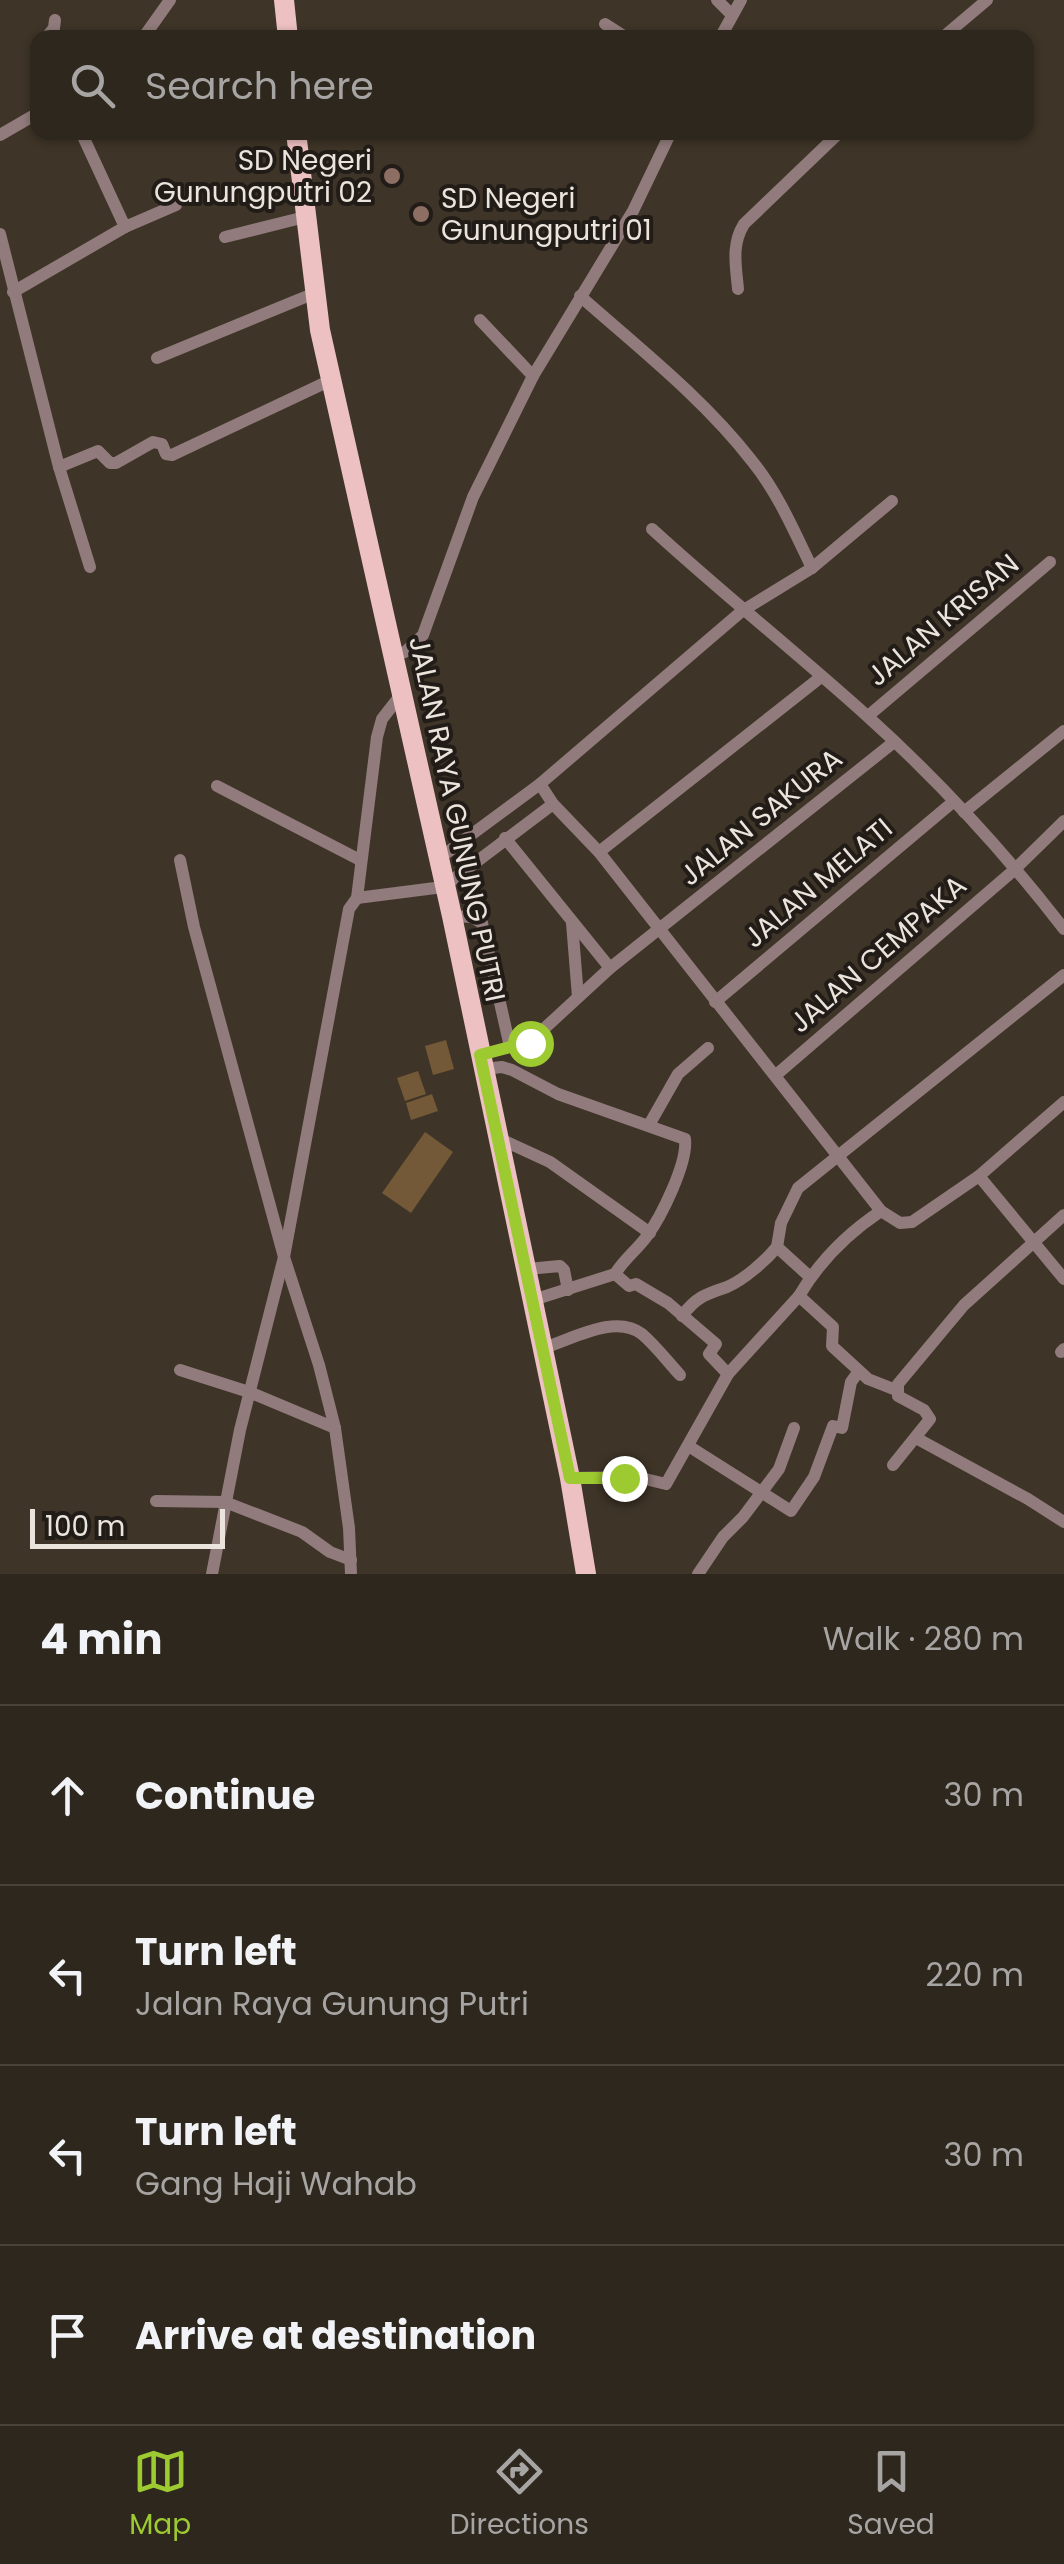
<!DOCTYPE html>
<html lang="en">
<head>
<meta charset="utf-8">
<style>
	:root { --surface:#2e271d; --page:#3a332a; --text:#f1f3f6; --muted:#a7a5a4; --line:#49443b; --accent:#9dca30 }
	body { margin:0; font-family:Poppins,sans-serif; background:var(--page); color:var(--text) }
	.scale { position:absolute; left:30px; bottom:25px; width:195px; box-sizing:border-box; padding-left:10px; border:5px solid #ebe4dc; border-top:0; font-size:28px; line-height:35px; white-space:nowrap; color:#ebe4dc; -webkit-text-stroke:8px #211c17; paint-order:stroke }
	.stop { position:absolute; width:30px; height:30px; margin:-22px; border:8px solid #9dca30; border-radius:50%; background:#fff }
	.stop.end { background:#9dca30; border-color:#fff; box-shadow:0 2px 10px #0008 }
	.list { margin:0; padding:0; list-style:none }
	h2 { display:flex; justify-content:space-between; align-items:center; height:130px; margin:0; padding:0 40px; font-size:42px }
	h2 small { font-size:32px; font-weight:400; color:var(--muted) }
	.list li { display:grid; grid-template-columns:65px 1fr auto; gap:30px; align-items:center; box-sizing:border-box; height:180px; padding:0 40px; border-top:2px solid var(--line) }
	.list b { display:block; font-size:38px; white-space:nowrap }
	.list p { margin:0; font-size:32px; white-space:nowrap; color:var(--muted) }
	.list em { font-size:32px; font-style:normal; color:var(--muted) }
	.icon { flex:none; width:55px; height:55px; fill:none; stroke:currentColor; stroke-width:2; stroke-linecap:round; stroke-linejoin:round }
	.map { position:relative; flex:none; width:1064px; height:1574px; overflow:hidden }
	.search { position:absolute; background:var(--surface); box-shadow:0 2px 8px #0004; left:30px; right:30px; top:30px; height:110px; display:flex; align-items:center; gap:25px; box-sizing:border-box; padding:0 35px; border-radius:20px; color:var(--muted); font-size:38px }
	.sheet { height:850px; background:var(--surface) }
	nav { display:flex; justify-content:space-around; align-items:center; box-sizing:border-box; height:140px; border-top:2px solid var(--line); background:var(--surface); font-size:28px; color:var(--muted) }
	nav a { display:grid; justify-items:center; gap:5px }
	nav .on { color:var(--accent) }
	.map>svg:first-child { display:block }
</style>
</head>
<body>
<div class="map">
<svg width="1064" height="1574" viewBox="0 0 1064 1574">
	<rect width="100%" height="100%" fill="#3e3427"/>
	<g fill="#735937">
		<path d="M446,1040l8,29 -21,6 -8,-29z"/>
		<path d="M418,1071l8,23 -21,7 -8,-23z"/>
		<path d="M432,1094l6,17 -27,9 -5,-17z"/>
		<path d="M425,1132l28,20 -42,61 -29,-20z"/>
	</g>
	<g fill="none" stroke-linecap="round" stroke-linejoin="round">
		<g stroke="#917b7c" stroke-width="12">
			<path d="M717,0l15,15"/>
			<path d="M605,24l22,14"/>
			<path d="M46,38l8,-10 1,-8"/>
			<path d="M143,38l27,-38"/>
			<path d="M720,38l21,-38"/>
			<path d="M942,38l45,-38"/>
			<path d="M81,132l44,95 51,-22"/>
			<path d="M0,135l38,-22"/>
			<path d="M0,234l59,233 31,100"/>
			<path d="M225,237l80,-20"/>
			<path d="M738,289c-2,-23 -7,-44 6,-65l96,-92"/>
			<path d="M13,292l112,-65"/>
			<path d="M580,296c59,52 124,103 172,165 26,32 42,70 60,107"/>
			<path d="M480,320l53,56"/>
			<path d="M157,358l158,-65"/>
			<path d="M59,467l39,-16 12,12h6l37,-21 9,2 4,10 6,1 159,-75"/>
			<path d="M652,529c70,64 144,123 214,186 71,64 140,139 198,214"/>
			<path d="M394,655l11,-3 18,-17 50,-138 60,-121 100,-165 38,-79"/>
			<path d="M868,716l182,-154"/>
			<path d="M540,784l13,20 46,48 282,359 19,12 12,-1 67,-46 85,-74"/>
			<path d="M217,786l143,74"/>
			<path d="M964,812l100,-81"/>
			<path d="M505,838l105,130"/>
			<path d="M599,852l222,-175"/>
			<path d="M180,860l14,67 90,330 35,108 16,63 14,100 2,46"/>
			<path d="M437,860l103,-76 202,-173 70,-43 80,-67"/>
			<path d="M357,898l86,-11 110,-83"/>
			<path d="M452,916l20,1 10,6 28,124 12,2 88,-81 284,-226"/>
			<path d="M572,923l6,74"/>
			<path d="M715,1002l238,-200"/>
			<path d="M483,1069l19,-2 10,3 46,24 127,45c3,24 -24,78 -38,97 -10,14 -23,23 -32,38l14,12 7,-2 32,19 48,41 -7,10 19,20 71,-78 34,31 -1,19 36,33 28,11"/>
			<path d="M776,1075l237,-204 51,-50"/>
			<path d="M649,1125l29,-51 30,-26"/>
			<path d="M498,1138l52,24 100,71"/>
			<path d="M979,1176l85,103"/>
			<path d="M777,1247l4,-24 17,-35 266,-213"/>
			<path d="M527,1269l33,-3 4,4 4,20"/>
			<path d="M799,1296c20,-34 49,-63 82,-85"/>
			<path d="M533,1300l82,-26"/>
			<path d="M682,1316c14,-19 24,-22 45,-29 17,-7 39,-27 50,-40l33,30"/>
			<path d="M543,1348c28,-8 72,-35 99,-14 14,12 26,28 38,41"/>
			<path d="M1061,1352l3,-3"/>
			<path d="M180,1370l69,22 86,36"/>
			<path d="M916,1438l112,61 36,23"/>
			<path d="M690,1447l101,64 23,-34 19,-51 9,2 9,-46 8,-11"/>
			<path d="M893,1465l37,-46 -6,-9 -26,-14v-12l66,-79 100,-90"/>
			<path d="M570,1478l67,-1 29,7 62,-110"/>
			<path d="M156,1501l69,1 77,30 28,20 21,8"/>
			<path d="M212,1574l28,-144 44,-173 65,-348 8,-11 20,-161 5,-18 18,-23"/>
			<path d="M698,1574l25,-37 20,-20 36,-48 15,-41"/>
		</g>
		<g stroke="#edc0c1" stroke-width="20">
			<path d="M284,0l4,38"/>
			<path d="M296,132l24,198 132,586 118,562 16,96"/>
		</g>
	</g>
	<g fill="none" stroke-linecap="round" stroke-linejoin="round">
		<path stroke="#9dca30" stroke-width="12" d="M530,1043l-8,5 -12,-1 -30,8 90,423h54"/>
	</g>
	<g fill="#8d6e63" stroke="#211c17" stroke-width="4">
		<circle cx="392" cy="176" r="10"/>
		<circle cx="421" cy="214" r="10"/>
	</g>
	<g text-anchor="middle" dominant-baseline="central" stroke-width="8" stroke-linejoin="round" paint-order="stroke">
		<g font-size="28" fill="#ebe4dc" stroke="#211c17" text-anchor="end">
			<text x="372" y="160">SD Negeri<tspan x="372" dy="32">Gunungputri 02</tspan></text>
			<text x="441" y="198" text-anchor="start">SD Negeri<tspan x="441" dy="32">Gunungputri 01</tspan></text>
		</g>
		<g font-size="28" fill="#ebe4dc" stroke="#211c17">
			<text transform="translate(943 620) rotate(-40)">JALAN KRISAN</text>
			<text transform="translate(761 817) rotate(-39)">JALAN SAKURA</text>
			<text transform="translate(457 819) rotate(78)">JALAN RAYA GUNUNG PUTRI</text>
			<text transform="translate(818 883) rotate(-40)">JALAN MELATI</text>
			<text transform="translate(878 954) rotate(-41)">JALAN CEMPAKA</text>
		</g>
	</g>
</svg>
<div class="scale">100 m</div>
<div class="stop" style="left:530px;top:1043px"></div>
<div class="stop end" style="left:624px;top:1478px"></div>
<div class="search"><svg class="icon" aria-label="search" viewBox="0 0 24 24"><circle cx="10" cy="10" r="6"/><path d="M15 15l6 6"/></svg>Search here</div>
</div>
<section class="sheet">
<h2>4 min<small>Walk · 280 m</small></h2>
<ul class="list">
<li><svg class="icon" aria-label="ahead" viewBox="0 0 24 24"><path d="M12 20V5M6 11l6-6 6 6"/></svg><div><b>Continue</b></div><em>30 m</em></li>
<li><svg class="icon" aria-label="left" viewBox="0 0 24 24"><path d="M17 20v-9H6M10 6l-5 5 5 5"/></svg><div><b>Turn left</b><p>Jalan Raya Gunung Putri</p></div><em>220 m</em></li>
<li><svg class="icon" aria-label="left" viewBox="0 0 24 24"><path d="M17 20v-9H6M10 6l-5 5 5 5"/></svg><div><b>Turn left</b><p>Gang Haji Wahab</p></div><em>30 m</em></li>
<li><svg class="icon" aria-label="arrive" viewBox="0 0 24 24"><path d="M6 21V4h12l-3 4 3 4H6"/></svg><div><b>Arrive at destination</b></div></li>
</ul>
</section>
<nav>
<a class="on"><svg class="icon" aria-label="map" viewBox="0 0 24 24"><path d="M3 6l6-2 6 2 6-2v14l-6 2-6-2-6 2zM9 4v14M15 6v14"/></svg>Map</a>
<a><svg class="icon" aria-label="directions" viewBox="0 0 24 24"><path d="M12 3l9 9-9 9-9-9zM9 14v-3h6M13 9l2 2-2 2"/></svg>Directions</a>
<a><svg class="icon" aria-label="saved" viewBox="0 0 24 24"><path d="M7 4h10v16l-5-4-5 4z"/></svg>Saved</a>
</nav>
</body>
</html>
